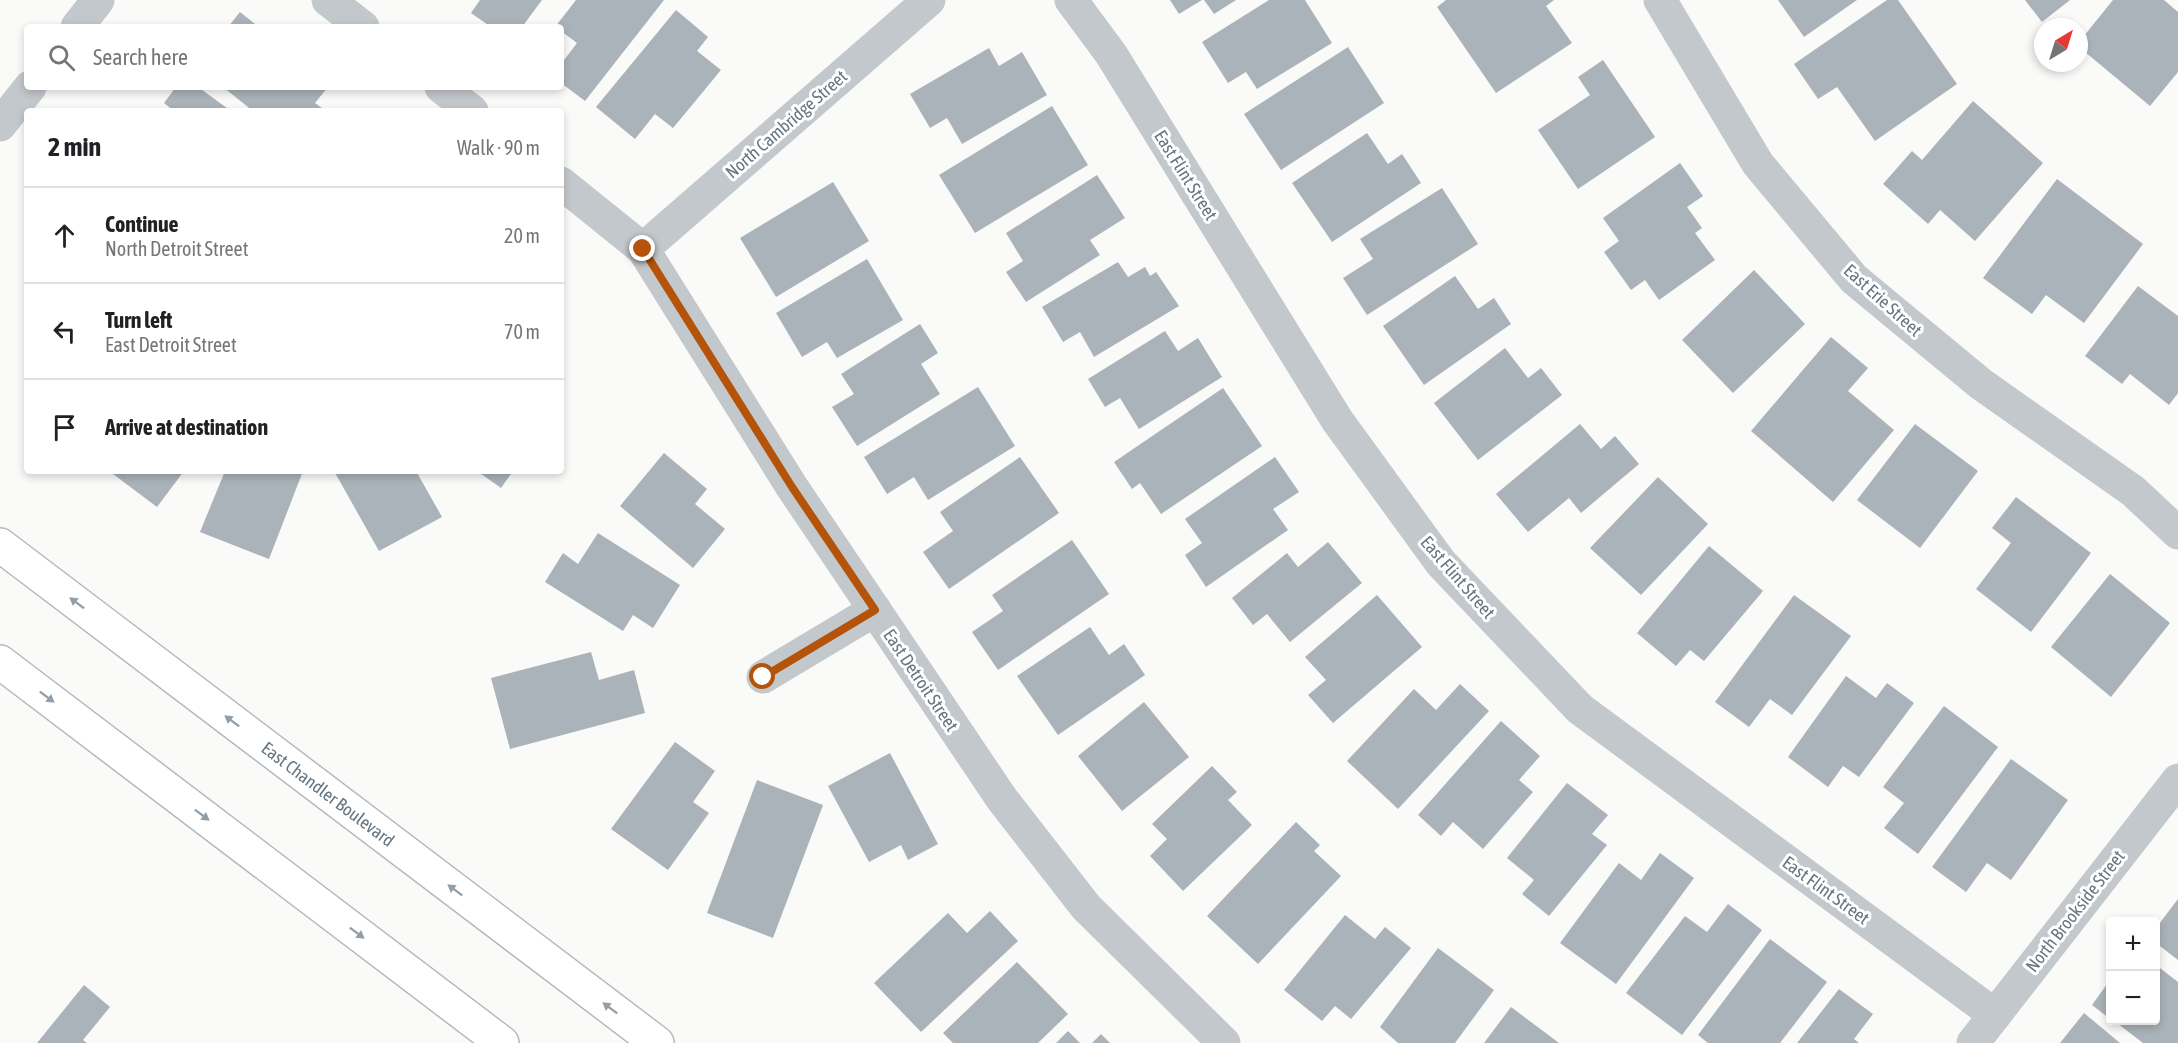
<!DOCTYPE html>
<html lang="en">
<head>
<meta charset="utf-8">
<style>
	:root { --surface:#fff; --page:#f2f2f2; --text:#202124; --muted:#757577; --line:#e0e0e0 }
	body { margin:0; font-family:"Asap Condensed",sans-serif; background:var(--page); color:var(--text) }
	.controls { position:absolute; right:18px; bottom:18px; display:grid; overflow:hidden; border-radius:6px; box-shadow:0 3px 9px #0003 }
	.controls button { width:54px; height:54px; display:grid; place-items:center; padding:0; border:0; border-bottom:2px solid var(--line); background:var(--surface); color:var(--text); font:30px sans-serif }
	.compass { position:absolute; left:2034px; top:18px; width:54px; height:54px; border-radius:50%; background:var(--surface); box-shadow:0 3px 9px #0003; rotate:38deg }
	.stop { position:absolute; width:18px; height:18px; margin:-14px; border:4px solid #b45309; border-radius:50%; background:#fff }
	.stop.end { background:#b45309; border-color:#fff; box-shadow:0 2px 6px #0008 }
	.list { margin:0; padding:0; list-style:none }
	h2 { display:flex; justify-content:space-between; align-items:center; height:78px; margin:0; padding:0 24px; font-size:26px }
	h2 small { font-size:20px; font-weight:400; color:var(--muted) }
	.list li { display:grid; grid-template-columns:39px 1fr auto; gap:18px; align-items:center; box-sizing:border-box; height:96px; padding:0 24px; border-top:2px solid var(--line) }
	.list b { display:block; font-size:22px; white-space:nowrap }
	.list p { margin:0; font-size:20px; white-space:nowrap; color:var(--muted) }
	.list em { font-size:20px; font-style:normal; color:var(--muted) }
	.icon { flex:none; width:33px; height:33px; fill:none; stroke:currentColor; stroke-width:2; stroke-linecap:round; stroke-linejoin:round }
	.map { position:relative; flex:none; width:2178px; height:1043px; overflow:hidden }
	.search { position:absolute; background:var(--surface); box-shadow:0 3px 9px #0003; left:24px; top:24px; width:540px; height:66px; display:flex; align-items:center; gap:15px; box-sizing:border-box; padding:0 21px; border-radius:6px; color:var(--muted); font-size:22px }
	.panel { position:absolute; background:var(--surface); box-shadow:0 3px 9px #0003; left:24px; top:108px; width:540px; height:366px; border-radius:6px }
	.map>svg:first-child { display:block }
</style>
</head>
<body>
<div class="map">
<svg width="2178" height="1043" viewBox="0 0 2178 1043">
	<rect width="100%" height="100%" fill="#fafaf8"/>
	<g fill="#aab3b9">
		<path d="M480,0h62l-20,27h-31l-20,-14z"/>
		<path d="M576,0h88l-79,101 -24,-18v-19l16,-21 -16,-12v-4h-6z"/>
		<path d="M1170,0h32l-23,14z"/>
		<path d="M1204,0h32l-22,14z"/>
		<path d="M1269,0h36l27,43 -75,46 -11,-17 -18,11 -26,-41z"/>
		<path d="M1446,0h108l-8,6 26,37 -76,50 -59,-86z"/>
		<path d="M1778,0h79l-53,37z"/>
		<path d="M1887,0h11l59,84 -82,57 -38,-54 -19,12 -24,-35z"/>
		<path d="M2025,0h45l-28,22z"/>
		<path d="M2113,0h51l14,12v60l-28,34 -71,-59v-5z"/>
		<path d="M676,10l32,27 -11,14 24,19 -48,58 -18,-14 -20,25 -39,-32z"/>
		<path d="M240,12l19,15h-31z"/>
		<path d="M1348,47l36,56 -103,67 -37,-56z"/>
		<path d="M989,48l10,18 23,-14 25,43 -85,49 -15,-26 -17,10 -20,-34z"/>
		<path d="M1603,60l52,77 -77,52 -40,-59 52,-35 -12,-18z"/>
		<path d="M176,87h22l33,24h-57l-10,-8z"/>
		<path d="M223,87h105l-13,16 11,8h-73z"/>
		<path d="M1973,101l70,62 -68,78 -35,-31 -12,14 -45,-40 29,-33 10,9z"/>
		<path d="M1052,106l36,59 -113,68 -36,-58z"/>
		<path d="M1367,133l21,31 14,-10 19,29 -89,59 -40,-59z"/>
		<path d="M1680,163l23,33 -16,11 15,21 -7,5 20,27 -56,40 -14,-20 -14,10 -27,-38 15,-11 -16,-23z"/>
		<path d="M1097,175l28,43 -35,22 10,15 -74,47 -20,-30 17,-11 -17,-28z"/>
		<path d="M2057,179l86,65 -59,79 -38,-28 -14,19 -49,-36z"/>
		<path d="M833,182l36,59 -93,56 -36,-59z"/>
		<path d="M1442,188l36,56 -111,71 -24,-37 30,-19 -13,-20z"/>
		<path d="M867,259l36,61 -66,38 -10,-16 -25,15 -26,-44z"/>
		<path d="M1118,262l10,15 17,-10 5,9 6,-4 23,34 -85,51 -14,-25 -17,10 -21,-35z"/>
		<path d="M1754,270l51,54 -72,69 -51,-53z"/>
		<path d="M1455,276l23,33 16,-11 17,26 -87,61 -41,-59z"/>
		<path d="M2138,286l40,30v77l-9,12 -39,-31 -8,10 -37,-28z"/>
		<path d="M920,324l18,29 -17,11 19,30 -83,52 -25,-39 22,-13 -13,-20z"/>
		<path d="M1165,331l13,20 20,-13 24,39 -83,52 -19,-31 -15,9 -17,-28z"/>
		<path d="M1831,337l37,31 -20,23 46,39 -61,72 -82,-71z"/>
		<path d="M1505,348l23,30 13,-10 21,27 -84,65 -44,-57z"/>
		<path d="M978,387l37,59 -87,54 -14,-23 -27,17 -23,-37z"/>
		<path d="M1223,388l39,58 -101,68 -21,-31 -8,6 -18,-27z"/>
		<path d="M1580,424l21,25 14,-13 24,28 -58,49 -12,-15 -41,34 -32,-38z"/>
		<path d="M1915,424l63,47 -58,77 -63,-48z"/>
		<path d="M664,453l43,36 -12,15 30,25 -32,39 -73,-62z"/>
		<path d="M1020,457l39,56 -110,76 -26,-37 30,-21 -13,-19z"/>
		<path d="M1275,457l24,35 -26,17 15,21 -82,57 -21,-32 17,-12 -17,-24z"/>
		<path d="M109,471h75l-27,36z"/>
		<path d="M225,471h78l-34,88 -69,-27z"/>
		<path d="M334,471h82l26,46 -63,34z"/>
		<path d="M477,471h36l-12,17z"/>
		<path d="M1658,477l50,47 -67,71 -51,-47z"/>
		<path d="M2016,497l75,56 -60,79 -55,-43 35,-46 -19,-15z"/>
		<path d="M598,533l82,52 -27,43 -20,-13 -10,16 -78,-49 18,-29 15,11z"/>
		<path d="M1072,540l37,54 -111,76 -26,-38 31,-21 -11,-16z"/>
		<path d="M1328,542l34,41 -72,59 -23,-28 -14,11 -21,-27 55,-45 11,14z"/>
		<path d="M1709,546l54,45 -59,70 -14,-11 -14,16 -39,-33z"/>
		<path d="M2110,574l60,49 -59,74 -60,-50z"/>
		<path d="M1377,595l45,52 -89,76 -25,-28 18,-15 -21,-23z"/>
		<path d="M1794,595l57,41 -59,79 -22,-16 -21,28 -34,-25z"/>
		<path d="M1090,627l19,28 15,-11 21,31 -87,60 -41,-59z"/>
		<path d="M591,652l8,28 35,-10 11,43 -135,36 -19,-71z"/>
		<path d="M1846,676l30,22 11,-15 27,20 -55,74 -16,-11 -15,21 -40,-30z"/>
		<path d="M1460,684l29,27 -91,98 -51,-48 67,-72 22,21z"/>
		<path d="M1144,702l45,55 -67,54 -44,-55z"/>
		<path d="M1944,706l54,41 -80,107 -34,-26 20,-25 -21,-16z"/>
		<path d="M1501,721l39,35 -21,24 14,12 -50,57 -30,-27 -12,14 -23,-21z"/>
		<path d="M675,742l40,29 -22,31 16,11 -41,57 -57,-41z"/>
		<path d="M890,753l48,91 -30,16 -7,-15 -32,17 -41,-76z"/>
		<path d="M2011,759l57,41 -57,80 -24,-17 -21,29 -34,-25z"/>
		<path d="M1212,766l25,26 -9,8 24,25 -69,66 -33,-35 17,-17 -15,-15z"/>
		<path d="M757,780l66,25 -50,133 -66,-25z"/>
		<path d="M1567,783l41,32 -16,19 15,11 -58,71 -27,-22 12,-14 -27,-22z"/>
		<path d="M1296,822l24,23 -6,6 27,25 -83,88 -51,-48z"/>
		<path d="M1660,853l34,25 -78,106 -56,-41 59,-80 22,17z"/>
		<path d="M2178,899v61l-22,-17v-15z"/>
		<path d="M1728,904l34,26 -80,105 -56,-42 59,-77 22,16z"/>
		<path d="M990,911l28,30 -97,91 -47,-49 74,-70 19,20z"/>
		<path d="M1345,915l30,24 10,-12 26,21 -60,71 -16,-13 -13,15 -38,-31z"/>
		<path d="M1770,939l57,43 -47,61h-72l-10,-8z"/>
		<path d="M1438,948l56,42 -39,53h-57l-18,-16z"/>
		<path d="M1017,962l51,52 -30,29h-85l-10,-10z"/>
		<path d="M2156,965l22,17v61h-35l-30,-23h43z"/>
		<path d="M2110,980v39l-18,-14z"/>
		<path d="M84,985l26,22 -27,33 4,3h-50z"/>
		<path d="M1839,989l34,25 -19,25 5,4h-62z"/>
		<path d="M1511,1007l48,36h-75z"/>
		<path d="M2084,1013l36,30h-60z"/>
		<path d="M1068,1031l12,12h-24z"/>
		<path d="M1101,1034l9,9h-18z"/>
	</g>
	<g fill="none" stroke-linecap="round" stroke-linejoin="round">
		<defs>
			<g id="secondary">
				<path d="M0,545l657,498"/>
				<path d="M0,662l502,381"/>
			</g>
		</defs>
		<use href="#secondary" stroke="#b3babf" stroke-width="36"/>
		<g stroke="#c3c8cc" stroke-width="33">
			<path d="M328,0l35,27"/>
			<path d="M1071,0l40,54 226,366 104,143 139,146 415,306"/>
			<path d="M1660,0l98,164 96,115 127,105 152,107 45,42"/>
			<path d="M77,27l21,-27"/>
			<path d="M441,87l31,24"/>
			<path d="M0,125l30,-38"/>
			<path d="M561,183l82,66 149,238 210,312 84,108 138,136"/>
			<path d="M643,249l286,-249"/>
			<path d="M763,677l112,-67"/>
			<path d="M1973,1043l205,-263"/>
		</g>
		<use href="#secondary" stroke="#fff" stroke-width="33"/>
	</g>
	<defs><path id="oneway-solid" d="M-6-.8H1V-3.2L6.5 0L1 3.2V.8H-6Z" transform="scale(1.5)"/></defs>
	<g fill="#939fa8">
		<use href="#oneway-solid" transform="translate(77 603) rotate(-143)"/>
		<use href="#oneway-solid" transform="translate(47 697) rotate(37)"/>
		<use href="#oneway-solid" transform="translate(232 721) rotate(-143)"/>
		<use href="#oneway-solid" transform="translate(202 815) rotate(37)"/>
		<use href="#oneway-solid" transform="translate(455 890) rotate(-143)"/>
		<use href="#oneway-solid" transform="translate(357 933) rotate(37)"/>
		<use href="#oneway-solid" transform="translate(610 1008) rotate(-143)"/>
	</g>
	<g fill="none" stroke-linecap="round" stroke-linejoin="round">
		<path stroke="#b45309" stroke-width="8" d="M643,249l149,238 83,123 -112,67"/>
	</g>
	<g text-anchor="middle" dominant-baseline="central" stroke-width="6" stroke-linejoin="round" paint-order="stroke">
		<g font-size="18" fill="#657683" stroke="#fff">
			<text transform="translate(786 124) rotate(-41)">North Cambridge Street</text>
			<text transform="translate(1186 175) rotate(58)">East Flint Street</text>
			<text transform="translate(1883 300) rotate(42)">East Erie Street</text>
			<text transform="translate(1458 577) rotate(49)">East Flint Street</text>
			<text transform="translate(921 680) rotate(56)">East Detroit Street</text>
			<text transform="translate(328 794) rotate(37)">East Chandler Boulevard</text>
			<text transform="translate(1826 890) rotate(36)">East Flint Street</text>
			<text transform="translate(2075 911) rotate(-52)">North Brookside Street</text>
		</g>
	</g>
</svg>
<div class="controls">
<button>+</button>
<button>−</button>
</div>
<svg class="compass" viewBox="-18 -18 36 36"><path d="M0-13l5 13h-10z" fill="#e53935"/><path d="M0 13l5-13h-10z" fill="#757577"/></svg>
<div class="stop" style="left:763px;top:677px"></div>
<div class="stop end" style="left:643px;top:249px"></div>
<div class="search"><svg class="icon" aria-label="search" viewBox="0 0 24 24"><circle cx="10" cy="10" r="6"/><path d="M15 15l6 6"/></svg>Search here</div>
<section class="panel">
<h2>2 min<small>Walk · 90 m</small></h2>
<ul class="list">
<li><svg class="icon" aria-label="ahead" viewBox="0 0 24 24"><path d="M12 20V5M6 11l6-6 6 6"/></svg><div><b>Continue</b><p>North Detroit Street</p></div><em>20 m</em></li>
<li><svg class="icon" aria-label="left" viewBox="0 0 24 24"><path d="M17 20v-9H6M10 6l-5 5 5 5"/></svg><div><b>Turn left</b><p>East Detroit Street</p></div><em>70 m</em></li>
<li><svg class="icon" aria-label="arrive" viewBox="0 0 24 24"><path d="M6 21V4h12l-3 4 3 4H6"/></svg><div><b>Arrive at destination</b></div></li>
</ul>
</section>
</div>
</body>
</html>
